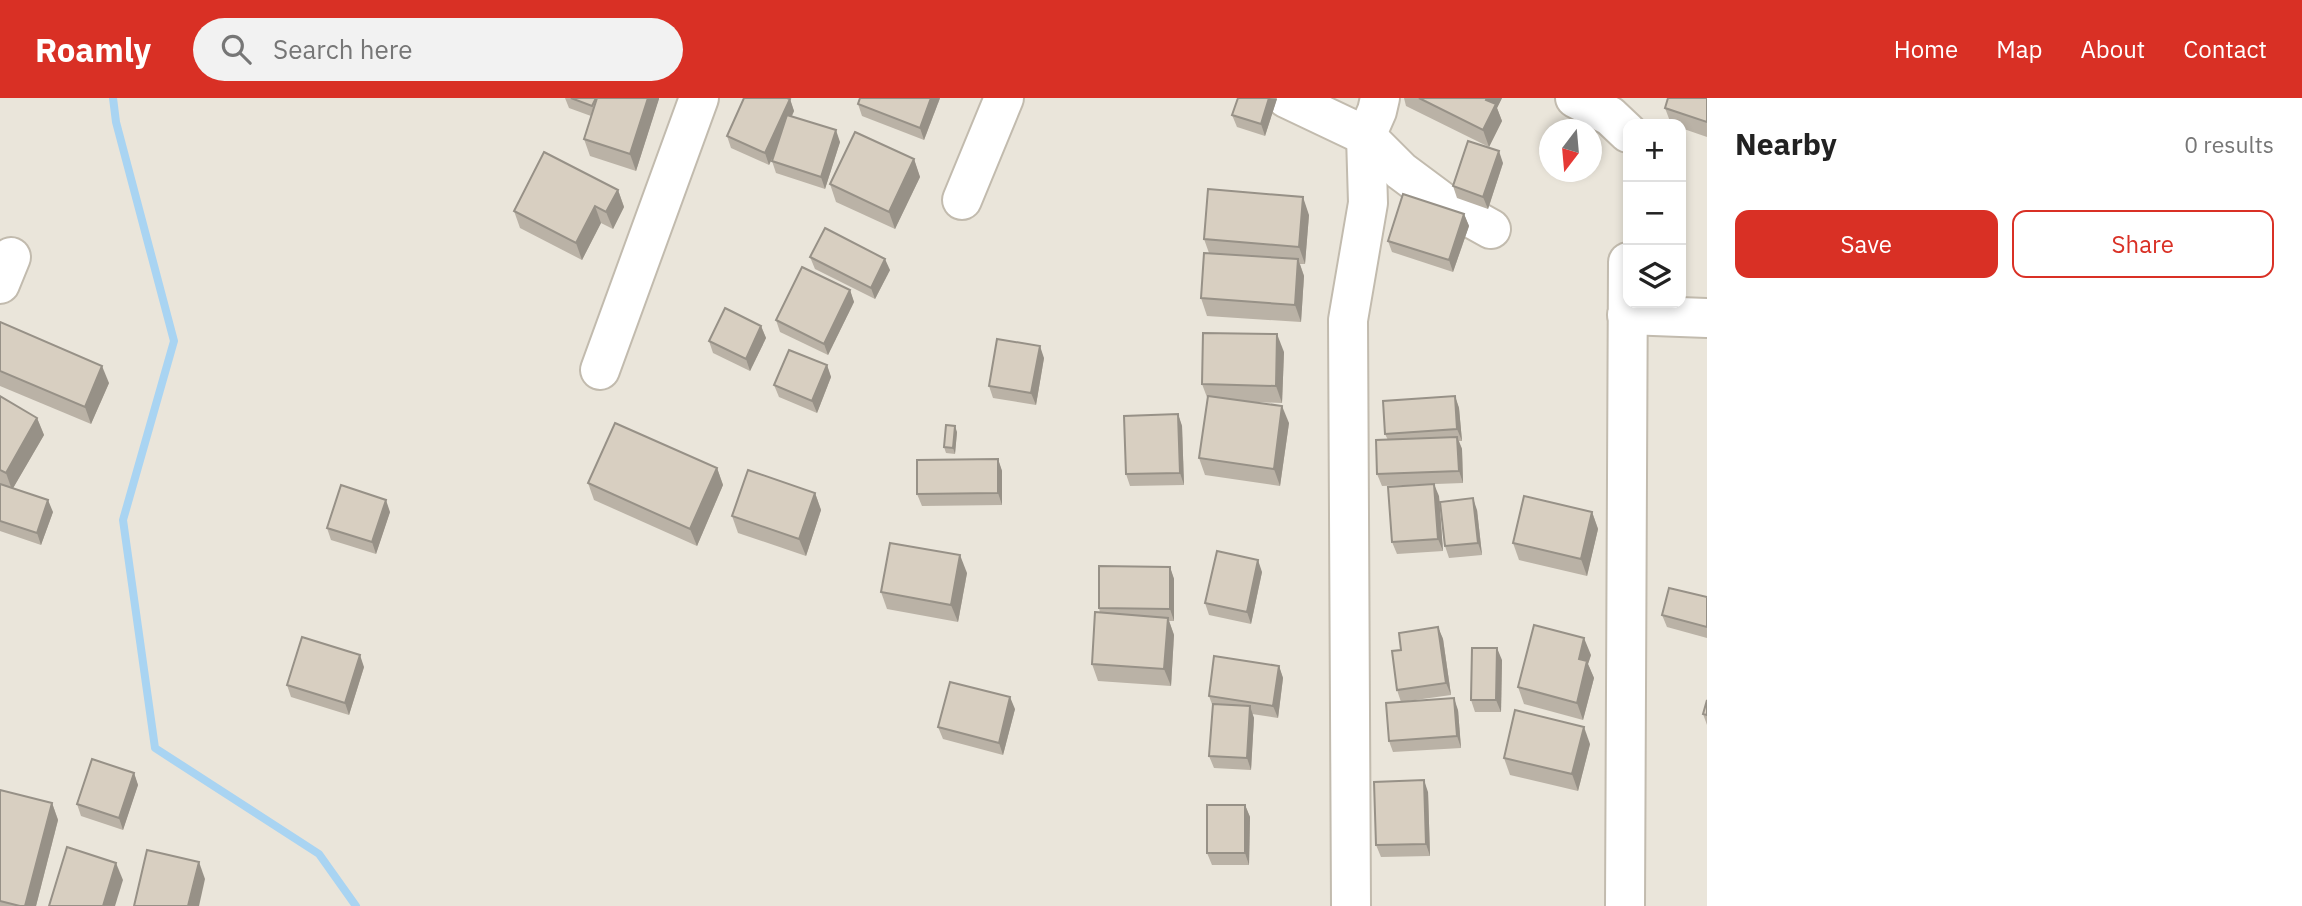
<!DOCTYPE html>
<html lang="en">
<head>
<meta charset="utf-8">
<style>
	:root { --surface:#fff; --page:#f2f2f2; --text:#222; --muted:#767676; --line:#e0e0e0; --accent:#d93025 }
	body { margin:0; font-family:"IBM Plex Sans",sans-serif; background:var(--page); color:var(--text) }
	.controls { position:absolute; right:21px; top:21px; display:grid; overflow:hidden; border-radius:14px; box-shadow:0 4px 10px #0003 }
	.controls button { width:63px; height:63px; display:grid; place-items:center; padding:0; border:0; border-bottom:2px solid var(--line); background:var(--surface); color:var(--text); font:35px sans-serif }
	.compass { position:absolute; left:1539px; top:21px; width:63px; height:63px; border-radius:50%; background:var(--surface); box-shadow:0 4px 10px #0003; rotate:196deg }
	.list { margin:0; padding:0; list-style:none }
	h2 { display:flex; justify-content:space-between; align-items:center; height:91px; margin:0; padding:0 28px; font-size:30px }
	h2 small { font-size:23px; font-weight:400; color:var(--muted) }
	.actions { display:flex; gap:14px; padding:21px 28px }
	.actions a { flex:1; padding:16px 0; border:2px solid var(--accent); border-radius:14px; text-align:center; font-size:24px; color:var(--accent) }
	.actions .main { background:var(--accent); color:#fff }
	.icon { flex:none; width:38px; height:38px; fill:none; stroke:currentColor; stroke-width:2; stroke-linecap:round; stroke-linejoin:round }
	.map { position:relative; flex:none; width:1707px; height:808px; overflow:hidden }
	header { display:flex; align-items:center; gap:42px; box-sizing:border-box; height:98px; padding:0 35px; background:var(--accent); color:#fff }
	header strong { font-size:33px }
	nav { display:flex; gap:38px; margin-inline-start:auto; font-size:24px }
	.search { width:490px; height:63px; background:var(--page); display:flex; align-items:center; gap:18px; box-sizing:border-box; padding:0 24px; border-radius:38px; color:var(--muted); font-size:26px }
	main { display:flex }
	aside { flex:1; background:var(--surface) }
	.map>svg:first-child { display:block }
</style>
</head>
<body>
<header>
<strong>Roamly</strong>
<div class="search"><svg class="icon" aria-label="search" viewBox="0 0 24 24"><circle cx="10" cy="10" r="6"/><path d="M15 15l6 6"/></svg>Search here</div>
<nav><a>Home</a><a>Map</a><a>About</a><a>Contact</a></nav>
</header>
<main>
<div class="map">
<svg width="1707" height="808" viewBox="0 0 1707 808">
	<rect width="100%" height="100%" fill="#f6f3ec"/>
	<path fill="#eae5da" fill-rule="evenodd" d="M0,0h1707v808h-1707zM1628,26h53v179h-53zM1549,32h42v42h-42z"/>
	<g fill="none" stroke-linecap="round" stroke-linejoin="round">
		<path stroke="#a9d4f2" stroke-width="8" d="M113,0l3,24 58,219 -51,179 32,228 164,106 37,52"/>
		<defs>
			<g id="minor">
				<path d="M1286,0l80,38 35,35 43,32 47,26"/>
				<path d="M1575,0l35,18 18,17"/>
				<path d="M962,102l42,-102"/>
				<path d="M0,186l11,-27"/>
				<path d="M1627,217l80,3"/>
				<path d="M600,272l99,-272"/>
				<path d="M1351,808l-3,-586 20,-117 -2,-67 11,-25 3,-13"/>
				<path d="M1625,808l3,-644"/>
			</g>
		</defs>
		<use href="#minor" stroke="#c2bbae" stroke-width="42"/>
		<use href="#minor" stroke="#fff" stroke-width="38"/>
	</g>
	<g fill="#bab2a6">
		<path d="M565,0h94l-23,73 -46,-15 -6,-17 7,-23 -22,-8z"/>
		<path d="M860,0h80l-16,42 -62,-24 -4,-12z"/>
		<path d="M1238,0h39l-12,38 -28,-9 -5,-12z"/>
		<path d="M1404,0h98l-5,10 5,13 -13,26 -83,-41z"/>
		<path d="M1707,0v39l-26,-9v-4h-10l-6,-16z"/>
		<path d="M790,1l4,12 -2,5 48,26 -15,47 -49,-16 -4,-12 2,-6 -5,10 -38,-17 -4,-12z"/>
		<path d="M914,61l6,18 -25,52 -59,-27 -6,-18z"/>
		<path d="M1503,65l-15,46 -31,-11 -4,-12z"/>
		<path d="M618,92l6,17 -11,22 -12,-6 -19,37 -62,-32 -6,-17z"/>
		<path d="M1464,116l5,12 -16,46 -61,-20 -4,-11z"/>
		<path d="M1309,117l-4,49h-5l4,12 -3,46 -94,-6 -6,-18 8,-45 -5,-14z"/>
		<path d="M810,159l80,13 -15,29 -60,-30z"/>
		<path d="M850,192l4,12 -26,53 -48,-23 -4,-12z"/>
		<path d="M0,224l109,61 -18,41 -91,-38z"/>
		<path d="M761,228l5,12 -16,33 -37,-18 -4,-12z"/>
		<path d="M1284,254l-2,51 -27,-1 34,21 -9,63 -75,-11 -6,-17 9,-58 -6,-16z"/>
		<path d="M1044,260l-8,47 -43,-7 -4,-12z"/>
		<path d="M827,267l4,12 -14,36 -38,-16 -5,-12z"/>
		<path d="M0,298l37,22 7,17 -31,53 40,24 -12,33 -41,-14z"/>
		<path d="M1455,298l4,12 3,33h-3l3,8 1,34 -81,3 -5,-12 11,-34 -3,-6z"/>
		<path d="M1178,316l4,12 2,59 -54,1 -4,-12z"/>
		<path d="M957,334l-2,22 -9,-1 -2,-6z"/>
		<path d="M998,361l4,12v34l-80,1 -5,-12z"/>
		<path d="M717,370l6,17 -26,61 -103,-46 -6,-17z"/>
		<path d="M815,395l6,17 -15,46 -68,-23 -6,-17z"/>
		<path d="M1439,398l4,55 -46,3 -5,-12z"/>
		<path d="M1477,412l5,45 -33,3 -4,-12z"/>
		<path d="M390,414l-14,42 -45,-14 -4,-12z"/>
		<path d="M1592,414l6,17 -11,47 -68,-16 -6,-17z"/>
		<path d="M1170,469l4,12v42h-5l5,14 -3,51 -73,-5 -6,-17 8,-51 -1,-5z"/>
		<path d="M1262,474l-11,52 -42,-9 -4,-12z"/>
		<path d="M967,475l-9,49 -71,-13 -6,-17z"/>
		<path d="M1707,499v41l-40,-11 -5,-12z"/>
		<path d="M1438,529l5,12 8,56 -50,7 -4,-12 4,-40z"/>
		<path d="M1591,557l-3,9 6,14 -11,42 -59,-16 -6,-17z"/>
		<path d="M1502,562l-1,52h-26l-4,-12z"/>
		<path d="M1279,568l4,12 -5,40 -26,-4 2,4 -3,52 -37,-2 -5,-12 4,-49 -4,-11z"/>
		<path d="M364,569l-15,48 -58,-18 -4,-12z"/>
		<path d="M1707,602v25l-4,-11z"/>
		<path d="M1015,611l-12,46 -60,-16 -5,-12z"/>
		<path d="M1458,612l3,38 -68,4 -4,-11z"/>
		<path d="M1590,646l-12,47 -68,-16 -6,-17z"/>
		<path d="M134,675l4,12 -15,45 -42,-14 -4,-12z"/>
		<path d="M0,692l52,13 6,17 -22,86h-36z"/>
		<path d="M1428,694l2,64 -49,1 -5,-12z"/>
		<path d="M1245,707l5,12 -1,48h-37l-5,-12z"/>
	</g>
	<g fill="#979187">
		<path d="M648,0h11v1l-23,72 -6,-17z"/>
		<path d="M931,0h9l-16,42 -4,-12z"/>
		<path d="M1269,0l8,1 -12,37 -4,-12z"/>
		<path d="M1487,0h15l-5,10 5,13 -13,26 -6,-17z"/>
		<path d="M790,1l4,12 -25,54 -4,-12z"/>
		<path d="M836,32l4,12 -15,47 -4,-12z"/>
		<path d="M1499,53l4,12 -15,46 -5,-12z"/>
		<path d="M914,61l6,18 -25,52 -6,-17z"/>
		<path d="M618,92l6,17 -11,22 -7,-17z"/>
		<path d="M1303,99l6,18 -4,49 -6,-17z"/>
		<path d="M595,108l6,17 -19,37 -6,-17z"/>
		<path d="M1464,116l5,12 -16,46 -4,-12z"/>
		<path d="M885,161l5,11 -15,29 -4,-11z"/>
		<path d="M1298,161l6,17 -3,46 -6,-17z"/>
		<path d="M850,192l4,12 -26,53 -4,-11z"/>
		<path d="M761,228l5,12 -16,33 -4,-12z"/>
		<path d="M1277,236l7,18 -2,51 -6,-17z"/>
		<path d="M1040,248l4,12 -8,47 -5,-12z"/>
		<path d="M827,267l4,12 -14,36 -5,-12z"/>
		<path d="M102,268l7,17 -18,41 -6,-17z"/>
		<path d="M1455,298l4,12 3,33 -5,-12z"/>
		<path d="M1282,308l7,17 -9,63 -6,-17z"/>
		<path d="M1178,316l4,12 2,59 -4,-12z"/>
		<path d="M37,320l7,17 -32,55 -6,-17z"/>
		<path d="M955,328l2,6 -2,22 -2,-6z"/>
		<path d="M1457,339l5,12 1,34 -4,-12z"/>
		<path d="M998,361l4,12v34l-4,-12z"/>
		<path d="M717,370l6,17 -26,61 -7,-17z"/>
		<path d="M1434,386l5,12 4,55 -5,-12z"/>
		<path d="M815,395l6,17 -15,46 -7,-17z"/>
		<path d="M1473,400l4,12 5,45 -4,-12z"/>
		<path d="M48,402l5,12 -12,33 -4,-12z"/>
		<path d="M386,402l4,12 -14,42 -4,-12z"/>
		<path d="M1592,414l6,17 -11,47 -6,-17z"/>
		<path d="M960,457l7,18 -9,49 -7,-17z"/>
		<path d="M1258,462l4,12 -11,52 -4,-12z"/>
		<path d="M1170,469l4,12v42l-4,-12z"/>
		<path d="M1168,520l6,17 -3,51 -7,-17z"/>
		<path d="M1438,529l5,12 8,56 -5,-12z"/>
		<path d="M1584,540l7,17 -3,9 6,14 -11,42 -6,-17 2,-44z"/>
		<path d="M1497,550l5,12 -1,52 -5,-12z"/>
		<path d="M360,557l4,12 -15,48 -4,-12z"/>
		<path d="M1279,568l4,12 -5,40 -5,-12z"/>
		<path d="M1010,599l5,12 -12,46 -4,-12z"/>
		<path d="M1454,600l4,12 3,38 -4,-12z"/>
		<path d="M1250,608l4,12 -3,52 -4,-12z"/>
		<path d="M1584,629l6,17 -12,47 -6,-17z"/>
		<path d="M134,675l4,12 -15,45 -4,-12z"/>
		<path d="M1424,682l4,12 2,64 -4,-12z"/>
		<path d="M52,705l6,17 -22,86h-11z"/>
		<path d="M1245,707l5,12 -1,48 -4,-12z"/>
		<path d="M199,764l6,17 -6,27h-11z"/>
		<path d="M116,765l7,17 -8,26h-12z"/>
	</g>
	<g fill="#d8cfc1" stroke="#979187" stroke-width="2">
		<path d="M571,0h25l-4,8z"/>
		<path d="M597,0h51l-18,56 -46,-15z"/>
		<path d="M744,0h43l3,1 -25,54 -38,-17z"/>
		<path d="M860,0h71l-11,30 -62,-24z"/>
		<path d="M1238,0h31l-8,26 -29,-9z"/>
		<path d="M1419,0h68l-1,2 10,4 -13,26z"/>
		<path d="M1668,0h39v24l-42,-14z"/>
		<path d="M787,17l49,15 -15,47 -49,-16z"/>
		<path d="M855,34l59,27 -25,53 -59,-28z"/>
		<path d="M1468,43l31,10 -16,46 -30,-11z"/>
		<path d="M544,54l74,38 -12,22 -11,-6 -19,37 -62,-32z"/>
		<path d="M1208,91l95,8 -4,50 -95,-8z"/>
		<path d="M1403,96l61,20 -15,46 -61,-19z"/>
		<path d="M825,130l60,31 -14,29 -61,-31z"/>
		<path d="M1204,155l94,6 -3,46 -94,-7z"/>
		<path d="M802,169l48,23 -26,54 -48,-24z"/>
		<path d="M725,210l36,18 -15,33 -37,-18z"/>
		<path d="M0,224l102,44 -17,41 -85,-36z"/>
		<path d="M1203,235l74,1 -1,52 -74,-2z"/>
		<path d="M997,241l43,7 -9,47 -42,-7z"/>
		<path d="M789,252l38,15 -15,36 -38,-16z"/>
		<path d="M0,298l37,22 -31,55 -6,-3z"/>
		<path d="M1208,298l74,10 -8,63 -75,-11z"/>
		<path d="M1455,298l2,33 -72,5 -2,-33z"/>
		<path d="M1178,316l2,59 -54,1 -2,-58z"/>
		<path d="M615,325l102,45 -27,61 -102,-46z"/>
		<path d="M946,327l9,1 -2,22 -9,-1z"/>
		<path d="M1457,339l2,34 -82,3 -1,-34z"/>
		<path d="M998,361v34l-81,1v-34z"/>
		<path d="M748,372l67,23 -16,46 -67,-23z"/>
		<path d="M0,386l48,16 -11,33 -37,-12z"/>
		<path d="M1434,386l4,55 -46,3 -4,-55z"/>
		<path d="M341,387l45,15 -14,42 -45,-14z"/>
		<path d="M1524,398l68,16 -11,47 -68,-16z"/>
		<path d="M1473,400l5,45 -33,3 -5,-44z"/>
		<path d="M890,445l70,12 -9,50 -70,-13z"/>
		<path d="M1217,453l41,9 -11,52 -42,-9z"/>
		<path d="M1099,468l71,1v42l-71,-1z"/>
		<path d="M1669,490l38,9v30l-45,-12z"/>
		<path d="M1095,514l73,6 -4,51 -72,-5z"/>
		<path d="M1534,527l50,13 -5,21 8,2 -10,42 -59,-16z"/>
		<path d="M1438,529l8,56 -49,7 -5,-39 9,-1 -2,-17z"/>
		<path d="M302,539l58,18 -15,48 -58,-18z"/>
		<path d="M1472,550h25l-1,52h-25z"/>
		<path d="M1214,558l65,10 -6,40 -64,-10z"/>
		<path d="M950,584l60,15 -11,46 -61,-16z"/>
		<path d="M1454,600l3,38 -68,5 -3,-38z"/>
		<path d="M1707,602v15l-4,-1z"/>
		<path d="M1213,606l37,2 -3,52 -38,-2z"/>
		<path d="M1515,612l69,17 -12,47 -68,-16z"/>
		<path d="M92,661l42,14 -15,45 -42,-14z"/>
		<path d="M1424,682l2,64 -50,1 -2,-63z"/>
		<path d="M0,692l52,13 -27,103h-5l-20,-5z"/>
		<rect x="1207" y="707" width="38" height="48"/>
		<path d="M67,749l49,16 -13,43h-54z"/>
		<path d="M147,752l52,12 -11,44h-54z"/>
	</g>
</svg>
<div class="controls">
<button>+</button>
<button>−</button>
<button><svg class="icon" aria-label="layers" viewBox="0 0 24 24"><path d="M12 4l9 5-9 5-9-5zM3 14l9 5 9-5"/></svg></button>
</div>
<svg class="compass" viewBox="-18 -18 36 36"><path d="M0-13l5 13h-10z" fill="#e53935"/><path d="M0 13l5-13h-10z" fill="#767676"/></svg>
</div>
<aside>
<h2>Nearby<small>0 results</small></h2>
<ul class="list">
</ul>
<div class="actions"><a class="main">Save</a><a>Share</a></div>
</aside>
</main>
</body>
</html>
